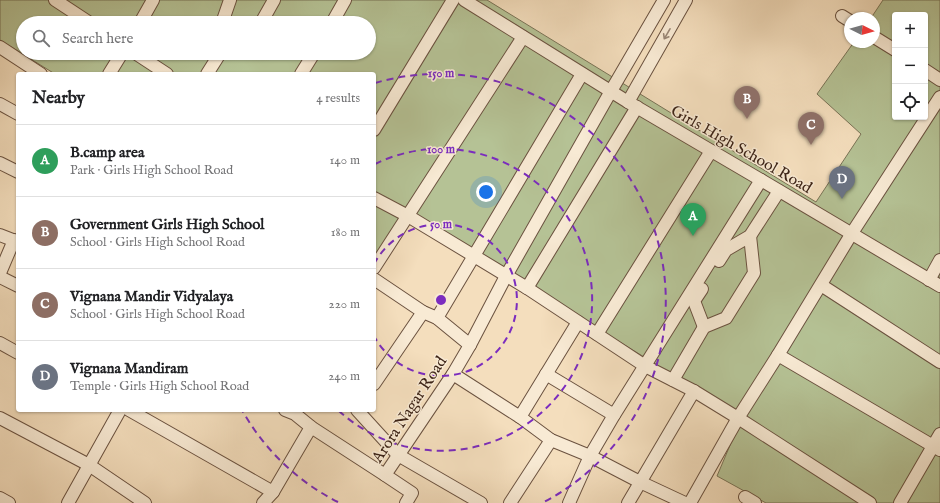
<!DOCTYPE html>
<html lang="en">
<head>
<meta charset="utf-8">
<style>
	:root { --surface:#fff; --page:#f6f6f6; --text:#202124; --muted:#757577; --line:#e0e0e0; --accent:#db2777 }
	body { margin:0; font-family:"IM FELL English",serif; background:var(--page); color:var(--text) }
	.controls { position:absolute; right:12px; top:12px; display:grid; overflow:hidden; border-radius:4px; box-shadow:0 1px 3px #0004 }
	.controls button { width:36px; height:36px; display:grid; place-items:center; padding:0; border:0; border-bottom:1px solid var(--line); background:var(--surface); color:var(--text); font:20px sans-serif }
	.compass { position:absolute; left:844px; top:12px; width:36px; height:36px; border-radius:50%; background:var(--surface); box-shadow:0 1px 3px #0004; rotate:95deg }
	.you { position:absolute; left:486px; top:192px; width:14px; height:14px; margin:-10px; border:3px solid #fff; border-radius:50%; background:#1a73e8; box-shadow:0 0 0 6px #1a73e833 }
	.badge { display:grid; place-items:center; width:26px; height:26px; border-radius:50%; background:var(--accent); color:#fff; font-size:13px; font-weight:700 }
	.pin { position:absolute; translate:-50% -33px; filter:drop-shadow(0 1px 2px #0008) }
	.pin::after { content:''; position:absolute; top:21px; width:14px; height:12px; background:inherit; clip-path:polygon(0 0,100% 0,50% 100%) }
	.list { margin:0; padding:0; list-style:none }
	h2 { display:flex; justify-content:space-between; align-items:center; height:52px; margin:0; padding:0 16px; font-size:17px }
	h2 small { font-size:13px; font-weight:400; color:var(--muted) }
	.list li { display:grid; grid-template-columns:26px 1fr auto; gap:12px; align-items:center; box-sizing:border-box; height:72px; padding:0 16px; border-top:1px solid var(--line) }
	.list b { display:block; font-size:15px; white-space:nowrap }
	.list p { margin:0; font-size:13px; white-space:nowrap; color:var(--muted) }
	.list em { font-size:13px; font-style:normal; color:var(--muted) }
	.icon { flex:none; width:22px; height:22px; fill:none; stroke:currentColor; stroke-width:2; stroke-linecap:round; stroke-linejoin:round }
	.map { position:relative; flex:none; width:940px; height:503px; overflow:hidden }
	.search { position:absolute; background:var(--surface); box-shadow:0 1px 3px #0004; left:16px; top:16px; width:360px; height:44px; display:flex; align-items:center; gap:10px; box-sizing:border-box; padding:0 14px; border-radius:22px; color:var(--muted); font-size:15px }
	.panel { position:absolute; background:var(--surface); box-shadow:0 1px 3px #0004; left:16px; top:72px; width:360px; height:340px; border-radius:4px }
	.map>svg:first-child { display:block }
</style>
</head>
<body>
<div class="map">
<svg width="940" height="503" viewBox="0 0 940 503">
	<rect width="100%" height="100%" fill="#f4debd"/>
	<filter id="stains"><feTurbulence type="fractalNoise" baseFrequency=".005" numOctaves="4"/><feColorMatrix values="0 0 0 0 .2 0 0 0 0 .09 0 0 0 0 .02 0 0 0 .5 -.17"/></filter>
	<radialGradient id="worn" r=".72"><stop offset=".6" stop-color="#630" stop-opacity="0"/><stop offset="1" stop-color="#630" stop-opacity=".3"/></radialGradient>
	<path fill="#b5c295" stroke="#797356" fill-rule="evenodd" d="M0,0h487l329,202 45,-68 -44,-40 37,-52h20v-24h-3l12,-18h57v503h-174l-49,-27 25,-59 -336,-206 -32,49v-186h-319l-55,-34zM895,15h30v102h-30zM23,23h346v30h-346z"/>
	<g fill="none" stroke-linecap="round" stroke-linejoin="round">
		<defs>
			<g id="minor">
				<path d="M55,0l35,23"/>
				<path d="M464,0l164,102 133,78 179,106"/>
				<path d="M842,16l8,5"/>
				<path d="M140,23l13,-23"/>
				<path d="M222,23l8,-23"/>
				<path d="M261,23l13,-23"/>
				<path d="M332,23l13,-23"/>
				<path d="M874,37l21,13"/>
				<path d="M0,47l41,27"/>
				<path d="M135,53l32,21"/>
				<path d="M925,70l15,10"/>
				<path d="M109,74l13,-21"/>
				<path d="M207,74l12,-19v-2"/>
				<path d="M301,74l13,-21"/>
				<path d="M628,102l58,-102"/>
				<path d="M0,104l18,10"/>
				<path d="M374,130l79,-130"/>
				<path d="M0,163l18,9"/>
				<path d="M374,198l34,18 119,72 118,78 49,25 44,27 132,85"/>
				<path d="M0,235l18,7"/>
				<path d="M719,261l7,-11 24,-14 29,-45"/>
				<path d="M374,268l149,-231"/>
				<path d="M0,273l14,-33"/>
				<path d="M0,277l18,9"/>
				<path d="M374,279l49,33 14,6 33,27"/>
				<path d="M929,280l11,-20"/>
				<path d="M821,285l119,77"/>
				<path d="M527,288l110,-181"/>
				<path d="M702,289l-8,12 10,26"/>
				<path d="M437,318l145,-244"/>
				<path d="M597,334l114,-183"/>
				<path d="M0,343l18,10"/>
				<path d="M778,355l162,95"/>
				<path d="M453,374l67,43 31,23 39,16 50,26 45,21"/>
				<path d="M546,374l68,41"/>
				<path d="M673,380l31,-53 22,-9 28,-45 -4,-37"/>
				<path d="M374,384l49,-72"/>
				<path d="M129,410l144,82 -10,11"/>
				<path d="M285,410l10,4 16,13 74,48"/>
				<path d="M357,410l41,45 83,48"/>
				<path d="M520,417l58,-95"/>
				<path d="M0,418l89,47 56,38"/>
				<path d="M273,492l38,-65"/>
				<path d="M745,497l10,6"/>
				<path d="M0,498l9,5"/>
				<path d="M68,503l52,-93"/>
				<path d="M406,503l6,-10 -27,-18 68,-101 17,-29 36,-69 105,-185 53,-91"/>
				<path d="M510,503l41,-63"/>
				<path d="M569,503l21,-47 24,-41 147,-235"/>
				<path d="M628,503l66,-112"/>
				<path d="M690,503l48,-85 40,-63 74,-122 88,-136"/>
				<path d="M900,503l40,-69"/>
			</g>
		</defs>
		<use href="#minor" stroke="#6b5240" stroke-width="14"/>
		<use href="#minor" stroke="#f8ead4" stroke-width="12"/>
	</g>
	<defs><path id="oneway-shaft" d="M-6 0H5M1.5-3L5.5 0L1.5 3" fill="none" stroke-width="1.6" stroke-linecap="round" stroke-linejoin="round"/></defs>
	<use stroke="#9a8776" href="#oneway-shaft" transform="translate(667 34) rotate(120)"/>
	<g fill="none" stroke="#7b2cbf" stroke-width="2" stroke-dasharray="7 5">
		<path d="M374 264A76 76 0 1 1 374 336"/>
		<path d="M375 164A151 151 0 1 1 338 410"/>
		<path d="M338 502A227 227 0 0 1 242 410M375 83A227 227 0 0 1 544 502"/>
	</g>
	<g text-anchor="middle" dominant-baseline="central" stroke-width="3" stroke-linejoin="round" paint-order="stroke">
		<g font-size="16" fill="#3d2417" stroke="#f8ead4">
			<text transform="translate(741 150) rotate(30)">Girls High School Road</text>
			<text transform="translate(410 410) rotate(-57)">Arora Nagar Road</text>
		</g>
	</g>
	<circle cx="441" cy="300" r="6" fill="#7b2cbf" stroke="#f8ead4" stroke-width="2"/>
	<g font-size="12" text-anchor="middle" font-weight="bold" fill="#7b2cbf" stroke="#f8ead4" stroke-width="3" stroke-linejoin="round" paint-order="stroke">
		<text x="441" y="77">150 m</text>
		<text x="441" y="153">100 m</text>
		<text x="441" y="228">50 m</text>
	</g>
	<rect width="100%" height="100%" filter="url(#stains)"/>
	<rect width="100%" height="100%" fill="url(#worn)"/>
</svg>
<div class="controls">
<button>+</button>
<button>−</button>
<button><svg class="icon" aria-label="locate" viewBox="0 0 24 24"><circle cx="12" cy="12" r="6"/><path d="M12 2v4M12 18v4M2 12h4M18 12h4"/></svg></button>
</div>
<svg class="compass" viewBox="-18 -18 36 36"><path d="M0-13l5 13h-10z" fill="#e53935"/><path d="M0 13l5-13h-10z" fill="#757577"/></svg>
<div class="you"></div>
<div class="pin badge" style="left:693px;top:236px;background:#2e9e5b">A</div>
<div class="pin badge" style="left:747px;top:119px;background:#8d6e63">B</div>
<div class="pin badge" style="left:811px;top:145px;background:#8d6e63">C</div>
<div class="pin badge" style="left:842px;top:199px;background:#6b7280">D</div>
<div class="search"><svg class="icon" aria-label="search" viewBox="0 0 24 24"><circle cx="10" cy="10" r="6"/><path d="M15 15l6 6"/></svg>Search here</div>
<section class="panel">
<h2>Nearby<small>4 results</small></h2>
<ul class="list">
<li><span class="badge" style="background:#2e9e5b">A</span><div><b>B.camp area</b><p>Park · Girls High School Road</p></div><em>140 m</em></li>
<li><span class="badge" style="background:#8d6e63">B</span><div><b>Government Girls High School</b><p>School · Girls High School Road</p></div><em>180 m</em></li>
<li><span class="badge" style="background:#8d6e63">C</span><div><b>Vignana Mandir Vidyalaya</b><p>School · Girls High School Road</p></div><em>220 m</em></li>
<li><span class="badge" style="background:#6b7280">D</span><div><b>Vignana Mandiram</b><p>Temple · Girls High School Road</p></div><em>240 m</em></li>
</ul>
</section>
</div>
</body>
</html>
